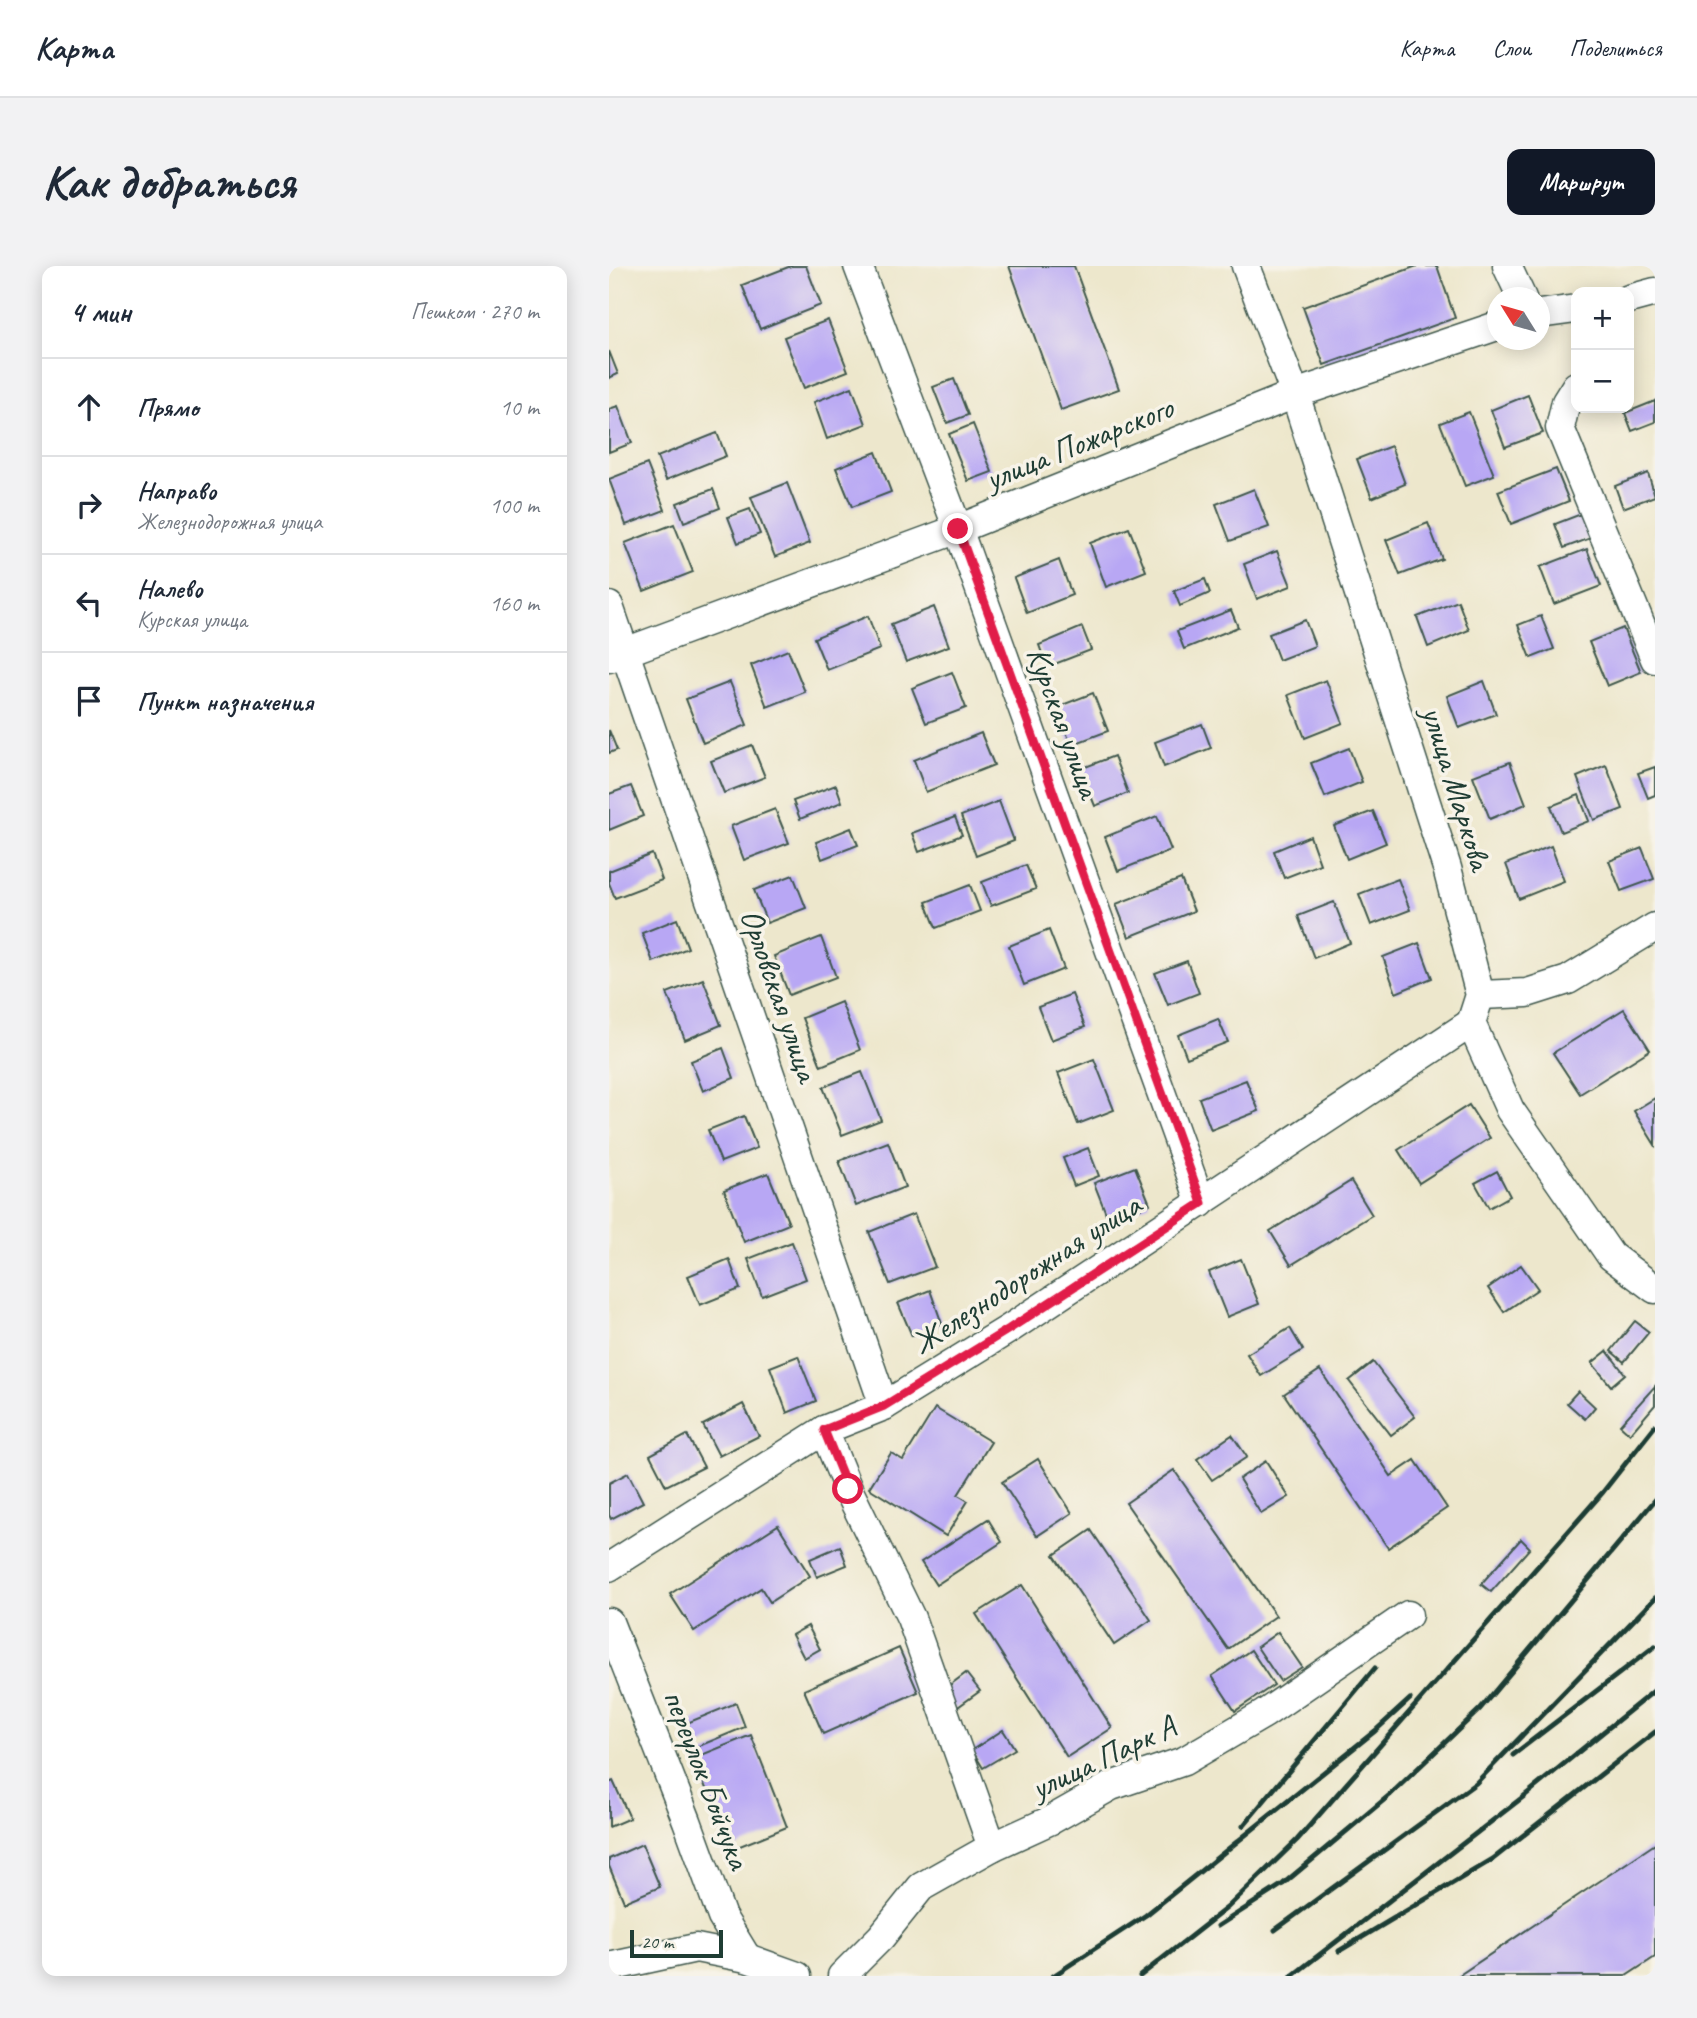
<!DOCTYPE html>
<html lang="ru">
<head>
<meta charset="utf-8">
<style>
	:root { --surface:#fff; --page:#f2f2f3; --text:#1f2937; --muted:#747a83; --line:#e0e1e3; --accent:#111827 }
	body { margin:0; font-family:Caveat,sans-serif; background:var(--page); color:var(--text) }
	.controls { position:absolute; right:21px; top:21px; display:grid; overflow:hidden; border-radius:14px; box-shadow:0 4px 18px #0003 }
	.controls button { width:63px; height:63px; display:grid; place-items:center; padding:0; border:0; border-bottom:2px solid var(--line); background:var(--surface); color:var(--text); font:35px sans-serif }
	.compass { position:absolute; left:878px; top:21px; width:63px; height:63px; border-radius:50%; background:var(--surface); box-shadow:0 4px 18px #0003; rotate:307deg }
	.scale { position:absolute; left:21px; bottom:18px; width:93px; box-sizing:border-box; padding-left:7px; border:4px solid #1f3d34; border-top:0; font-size:19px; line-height:24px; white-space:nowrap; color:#1f3d34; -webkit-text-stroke:5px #f7f3e8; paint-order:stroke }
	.stop { position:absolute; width:21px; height:21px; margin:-16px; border:5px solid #e11d48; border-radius:50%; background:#fff }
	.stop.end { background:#e11d48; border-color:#fff; box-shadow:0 2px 7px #0008 }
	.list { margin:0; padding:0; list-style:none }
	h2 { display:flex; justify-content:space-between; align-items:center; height:91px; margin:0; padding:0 28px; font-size:30px }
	h2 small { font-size:23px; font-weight:400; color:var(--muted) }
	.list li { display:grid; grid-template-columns:46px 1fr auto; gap:21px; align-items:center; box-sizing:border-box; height:98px; padding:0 28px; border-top:2px solid var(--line) }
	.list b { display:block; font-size:26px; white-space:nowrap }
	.list p { margin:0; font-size:23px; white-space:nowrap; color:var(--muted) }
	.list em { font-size:23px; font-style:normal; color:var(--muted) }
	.icon { flex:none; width:38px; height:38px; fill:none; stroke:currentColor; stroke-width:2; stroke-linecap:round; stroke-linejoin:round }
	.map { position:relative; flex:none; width:1046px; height:1710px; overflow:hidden; border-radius:14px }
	header { display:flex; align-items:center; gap:42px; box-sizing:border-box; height:98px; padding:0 35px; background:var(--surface); border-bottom:2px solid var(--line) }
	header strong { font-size:33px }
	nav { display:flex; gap:38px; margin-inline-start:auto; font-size:24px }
	.intro { display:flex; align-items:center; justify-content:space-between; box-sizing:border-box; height:168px; padding:0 42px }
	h1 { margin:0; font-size:49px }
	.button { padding:18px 32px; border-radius:14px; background:var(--accent); color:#fff; font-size:24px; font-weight:700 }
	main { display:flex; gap:42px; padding:0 42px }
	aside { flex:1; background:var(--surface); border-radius:14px; box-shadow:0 4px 18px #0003 }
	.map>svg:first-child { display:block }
</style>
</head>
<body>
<header>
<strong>Карта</strong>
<nav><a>Карта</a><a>Слои</a><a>Поделиться</a></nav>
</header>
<div class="intro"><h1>Как добраться</h1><a class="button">Маршрут</a></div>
<main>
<aside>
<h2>4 мин<small>Пешком · 270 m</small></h2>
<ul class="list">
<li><svg class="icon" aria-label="ahead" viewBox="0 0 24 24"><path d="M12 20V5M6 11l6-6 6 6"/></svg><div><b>Прямо</b></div><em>10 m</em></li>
<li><svg class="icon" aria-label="right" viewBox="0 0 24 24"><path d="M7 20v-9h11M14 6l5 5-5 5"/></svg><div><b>Направо</b><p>Железнодорожная улица</p></div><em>100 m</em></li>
<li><svg class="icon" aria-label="left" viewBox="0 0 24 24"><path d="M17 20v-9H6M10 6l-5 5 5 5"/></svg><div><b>Налево</b><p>Курская улица</p></div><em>160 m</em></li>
<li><svg class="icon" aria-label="arrive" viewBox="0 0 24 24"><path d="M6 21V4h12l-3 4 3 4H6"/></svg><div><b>Пункт назначения</b></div></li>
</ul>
</aside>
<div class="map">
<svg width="1046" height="1710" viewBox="0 0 1046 1710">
	<rect width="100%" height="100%" fill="#f7f3e8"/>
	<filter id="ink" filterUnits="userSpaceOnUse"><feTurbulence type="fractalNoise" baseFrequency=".0143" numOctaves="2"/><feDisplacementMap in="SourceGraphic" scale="14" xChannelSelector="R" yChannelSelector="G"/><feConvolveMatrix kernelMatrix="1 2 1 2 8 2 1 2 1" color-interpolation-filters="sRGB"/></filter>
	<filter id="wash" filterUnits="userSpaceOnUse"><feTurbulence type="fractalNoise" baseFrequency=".00686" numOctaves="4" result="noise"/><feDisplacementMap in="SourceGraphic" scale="28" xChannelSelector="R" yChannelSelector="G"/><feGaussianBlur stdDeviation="1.57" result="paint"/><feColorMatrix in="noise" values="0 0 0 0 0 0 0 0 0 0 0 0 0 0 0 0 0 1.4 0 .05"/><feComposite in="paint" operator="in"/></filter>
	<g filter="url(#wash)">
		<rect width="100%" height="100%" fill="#ede7cc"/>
		<g id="blocks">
			<g fill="#b8a7f4">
				<path d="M182,0h15l15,39 -61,24 -18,-44z"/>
				<path d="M400,0h65l45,123 -58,21z"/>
				<path d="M808,0h20l18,52 -131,47 -21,-58z"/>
				<path d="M219,54l20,51 -44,17 -20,-51z"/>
				<path d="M0,85l9,23 -9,4z"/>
				<path d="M345,113l14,36 -21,8 -14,-36z"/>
				<path d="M243,121l14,37 -39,15 -13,-37z"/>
				<path d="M919,129l15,38 -38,14 -14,-37z"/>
				<path d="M1046,135v21l-23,9 -7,-18z"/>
				<path d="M9,140l14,37 -23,9v-43z"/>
				<path d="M860,146l25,63 -29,11 -25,-63z"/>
				<path d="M364,158l19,48 -24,9 -19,-47z"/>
				<path d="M108,167l9,23 -60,24 -9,-23z"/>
				<path d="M782,180l14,38 -33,14 -15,-39z"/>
				<path d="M267,186l15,40 -39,15 -16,-39z"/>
				<path d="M38,198l18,46 -39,15 -17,-46z"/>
				<path d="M947,203l13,32 -58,23 -13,-33z"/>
				<path d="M1039,207l7,23 -32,12 -8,-22z"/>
				<path d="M178,217l23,60 -35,14 -24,-60z"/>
				<path d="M104,223l7,19 -36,14 -7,-19z"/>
				<path d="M645,223l15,38 -39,14 -14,-37z"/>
				<path d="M141,243l10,25 -22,9 -10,-26z"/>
				<path d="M972,248l10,24 -27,10 -9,-24z"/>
				<path d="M819,257l14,36 -42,16 -14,-35z"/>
				<path d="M65,258l19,48 -49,19 -19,-48z"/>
				<path d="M520,262l17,43 -40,16 -16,-44z"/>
				<path d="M978,283l14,37 -47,18 -14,-37z"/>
				<path d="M668,285l14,35 -34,13 -13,-35z"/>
				<path d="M450,294l13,35 -45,18 -13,-35z"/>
				<path d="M596,313l5,14 -30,13 -6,-15z"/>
				<path d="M849,335l11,29 -41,17 -11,-30z"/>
				<path d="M325,341l15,39 -43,16 -15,-38z"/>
				<path d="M622,344l7,17 -54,22 -7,-18z"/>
				<path d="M259,350l12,33 -53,21 -13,-32z"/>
				<path d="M932,350l13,33 -23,9 -13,-33z"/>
				<path d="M696,354l10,26 -36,14 -10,-26z"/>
				<path d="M473,361l9,23 -44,17 -8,-22z"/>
				<path d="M1014,362l18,44 -34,14 -18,-44z"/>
				<path d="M179,384l17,42 -38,15 -16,-42z"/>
				<path d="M343,406l14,36 -40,15 -14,-35z"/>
				<path d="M717,414l17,43 -38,15 -17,-43z"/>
				<path d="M875,415l12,33 -37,14 -12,-32z"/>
				<path d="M121,416l17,43 -44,18 -17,-44z"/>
				<path d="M484,427l15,38 -37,14 -14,-38z"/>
				<path d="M593,458l9,24 -47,19 -9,-25z"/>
				<path d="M0,464l8,20 -8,3z"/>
				<path d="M372,467l13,32 -68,27 -12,-32z"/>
				<path d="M143,479l13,32 -41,16 -13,-32z"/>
				<path d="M740,482l13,34 -37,15 -14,-34z"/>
				<path d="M505,490l14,37 -33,13 -15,-37z"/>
				<path d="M901,496l16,42 -36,15 -17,-43z"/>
				<path d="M997,499l17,44 -29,11 -17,-43z"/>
				<path d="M1046,501v28l-7,3 -10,-25z"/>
				<path d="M227,519l6,17 -42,17 -7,-18z"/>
				<path d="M22,520l12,30 -34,14v-36z"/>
				<path d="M970,529l10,26 -28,11 -10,-26z"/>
				<path d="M390,535l15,40 -38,15 -15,-40z"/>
				<path d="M166,543l14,34 -45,17 -13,-34z"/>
				<path d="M764,545l13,32 -39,16 -13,-33z"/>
				<path d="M548,550l14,34 -53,21 -13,-34z"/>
				<path d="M346,551l7,18 -43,17 -7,-19z"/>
				<path d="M242,562l7,17 -36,14 -6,-17z"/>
				<path d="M701,570l10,28 -36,14 -10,-27z"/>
				<path d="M942,580l13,35 -45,18 -13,-35z"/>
				<path d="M1033,582l12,31 -33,12 -12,-30z"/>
				<path d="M43,588l10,26 -47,18 -6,-15v-12z"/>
				<path d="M417,599l10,24 -45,17 -9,-24z"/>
				<path d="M184,609l13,33 -39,15 -13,-33z"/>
				<path d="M572,613l13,32 -65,26 -13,-33z"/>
				<path d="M789,613l12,31 -39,15 -12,-31z"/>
				<path d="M361,619l10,26 -44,17 -10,-26z"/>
				<path d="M725,636l16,41 -36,15 -16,-42z"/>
				<path d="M68,653l11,29 -35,14 -11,-29z"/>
				<path d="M440,664l15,39 -40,16 -15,-39z"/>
				<path d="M212,671l15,40 -47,18 -15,-39z"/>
				<path d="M810,677l13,35 -36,15 -13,-36z"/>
				<path d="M578,695l12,32 -31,12 -13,-32z"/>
				<path d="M94,713l18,46 -36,15 -18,-47z"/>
				<path d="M463,728l13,33 -34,13 -13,-33z"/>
				<path d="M232,736l19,48 -39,16 -19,-48z"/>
				<path d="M1015,743l26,41 -70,44 -27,-41z"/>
				<path d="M609,753l10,23 -41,16 -9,-23z"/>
				<path d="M114,782l11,30 -31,13 -12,-30z"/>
				<path d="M485,793l20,51 -36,14 -20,-51z"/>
				<path d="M253,806l19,48 -39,15 -19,-48z"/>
				<path d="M637,814l13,31 -48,19 -12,-32z"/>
				<path d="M1046,832v47l-21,-34z"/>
				<path d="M860,839l21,33 -71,45 -21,-33z"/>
				<path d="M135,850l13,32 -36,14 -13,-32z"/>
				<path d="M279,876l17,45 -49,19 -17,-45z"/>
				<path d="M479,882l11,28 -25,10 -11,-28z"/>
				<path d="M526,901l15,37 -41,17 -15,-38z"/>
				<path d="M888,905l13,25 -21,12 -14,-25z"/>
				<path d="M159,907l21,51 -45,18 -20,-52z"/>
				<path d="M742,915l21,34 -81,50 -21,-34z"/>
				<path d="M305,948l21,53 -45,17 -21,-52z"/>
				<path d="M183,976l14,37 -44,17 -14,-37z"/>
				<path d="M120,993l11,30 -40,16 -12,-29z"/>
				<path d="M632,993l18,45 -32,13 -18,-45z"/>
				<path d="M912,999l17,24 -34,23 -16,-24z"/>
				<path d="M321,1024l12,34 -30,12 -14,-33z"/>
				<path d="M1026,1055l14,11 -25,30 -13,-11z"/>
				<path d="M681,1062l13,22 -42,26 -14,-22z"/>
				<path d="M998,1085l18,23 -14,12 -19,-23z"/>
				<path d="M189,1090l18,45 -29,12 -17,-46z"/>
				<path d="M764,1096l42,55 -24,18 -42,-54z"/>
				<path d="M711,1104l71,106 24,-16 32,48 -59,40 -104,-154z"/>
				<path d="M1046,1120v19l-25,29 -10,-9z"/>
				<path d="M969,1125l17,16 -10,12 -18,-16z"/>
				<path d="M134,1138l16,32 -40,20 -16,-31z"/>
				<path d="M326,1142l56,34 -33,53 10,6 -22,35 -77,-48 22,-35 12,7z"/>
				<path d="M78,1169l17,32 -38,19 -16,-31z"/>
				<path d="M623,1169l15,22 -35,23 -15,-21z"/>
				<path d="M429,1193l34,54 -35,23 -35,-54z"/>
				<path d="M657,1195l23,36 -28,17 -22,-35z"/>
				<path d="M565,1204l102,146 -48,33 -102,-146z"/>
				<path d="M19,1207l15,29 -32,17 -2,-4v-32z"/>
				<path d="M379,1253l14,23 -66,43 -15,-23z"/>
				<path d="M169,1259l32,51 -40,26 -9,-14 -67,43 -24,-37z"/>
				<path d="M482,1264l60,90 -37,25 -60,-90z"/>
				<path d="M912,1273l9,9 -39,44 -10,-8z"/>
				<path d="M231,1280l7,19 -30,12 -7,-18z"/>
				<path d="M413,1319l90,143 -45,29 -91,-143z"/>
				<path d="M199,1360l12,23 -16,9 -12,-23z"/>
				<path d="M669,1366l24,35 -22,14 -23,-34z"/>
				<path d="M290,1382l19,44 -95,42 -19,-44z"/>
				<path d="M642,1384l23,35 -39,26 -23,-35z"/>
				<path d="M357,1407l14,18 -25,18 -13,-18z"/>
				<path d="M127,1437l9,24 -53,22 -10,-24z"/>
				<path d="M394,1464l12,19 -32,19 -11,-18z"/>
				<path d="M142,1469l36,92 -57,23 -36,-92z"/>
				<path d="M4,1515l17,37 -21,9v-44z"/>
				<path d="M33,1578l18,43 -36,15 -15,-36v-7z"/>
				<path d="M1046,1578v113l-29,19h-168z"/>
			</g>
		</g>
	</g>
	<g filter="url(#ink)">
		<use href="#blocks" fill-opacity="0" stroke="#3e564b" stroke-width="2"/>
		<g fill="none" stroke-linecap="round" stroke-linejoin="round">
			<defs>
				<g id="minor">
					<path d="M249,0l100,263 243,674"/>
					<path d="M637,0l49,128 152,474 33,127 -9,28 39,87 77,111 24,35 44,33"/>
					<path d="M898,0l15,32"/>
					<path d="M1020,33l26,-7"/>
					<path d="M930,48l37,-5"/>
					<path d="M967,120l-10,16 -6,26 95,231"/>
					<path d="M0,340l275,800"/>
					<path d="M0,392l349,-129 337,-135 202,-68"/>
					<path d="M871,729l47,-2 41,-13 87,-53"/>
					<path d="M215,1164l24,59 63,129 81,229"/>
					<path d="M0,1301l215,-137 60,-24 125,-77 462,-306"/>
					<path d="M0,1356l78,199 35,96 25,41"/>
					<path d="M0,1701l87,-19 51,10 50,18"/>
					<path d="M233,1710l39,-39 40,-50 71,-40 59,-27 60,-34 73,-25 80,-47 144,-99"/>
				</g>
			</defs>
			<use href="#minor" stroke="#3e564b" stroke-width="31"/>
			<use href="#minor" stroke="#fff" stroke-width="28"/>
			<g stroke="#1f3d34" stroke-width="5">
				<path d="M904,1489l142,-109"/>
				<path d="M634,1560l132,-158"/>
				<path d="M609,1660l65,-42 108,-90 89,-85 175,-209"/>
				<path d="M666,1664l201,-147 179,-185"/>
				<path d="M730,1685l154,-92 162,-127"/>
				<path d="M444,1710l93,-61 229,-184 35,-32"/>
				<path d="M531,1710l88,-69 69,-67 306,-348 52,-66"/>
				<path d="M683,1710l231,-179 132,-107"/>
			</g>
		</g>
	</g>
	<g fill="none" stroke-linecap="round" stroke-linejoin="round" filter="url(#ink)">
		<path stroke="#e11d48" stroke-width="9" d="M239,1223l-24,-59 60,-24 125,-77 193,-126 -244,-674"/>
	</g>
	<g text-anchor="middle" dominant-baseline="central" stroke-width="7" stroke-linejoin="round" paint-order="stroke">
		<g font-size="33" fill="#1f3d34" stroke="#f7f3e8">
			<text transform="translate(470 177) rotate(-22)">улица Пожарского</text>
			<text transform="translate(455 456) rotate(70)">Курская улица</text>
			<text transform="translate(848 522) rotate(73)">улица Маркова</text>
			<text transform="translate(171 729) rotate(71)">Орловская улица</text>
			<text transform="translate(417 1008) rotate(-33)">Железнодорожная улица</text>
			<text transform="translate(494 1491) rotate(-25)">улица Парк А</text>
			<text transform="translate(98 1513) rotate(69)">переулок Бойчука</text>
		</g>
	</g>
</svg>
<div class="controls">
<button>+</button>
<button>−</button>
</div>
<svg class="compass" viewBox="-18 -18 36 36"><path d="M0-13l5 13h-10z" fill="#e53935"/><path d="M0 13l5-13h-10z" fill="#747a83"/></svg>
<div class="scale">20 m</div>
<div class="stop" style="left:239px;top:1223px"></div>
<div class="stop end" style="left:349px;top:263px"></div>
</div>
</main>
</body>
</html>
